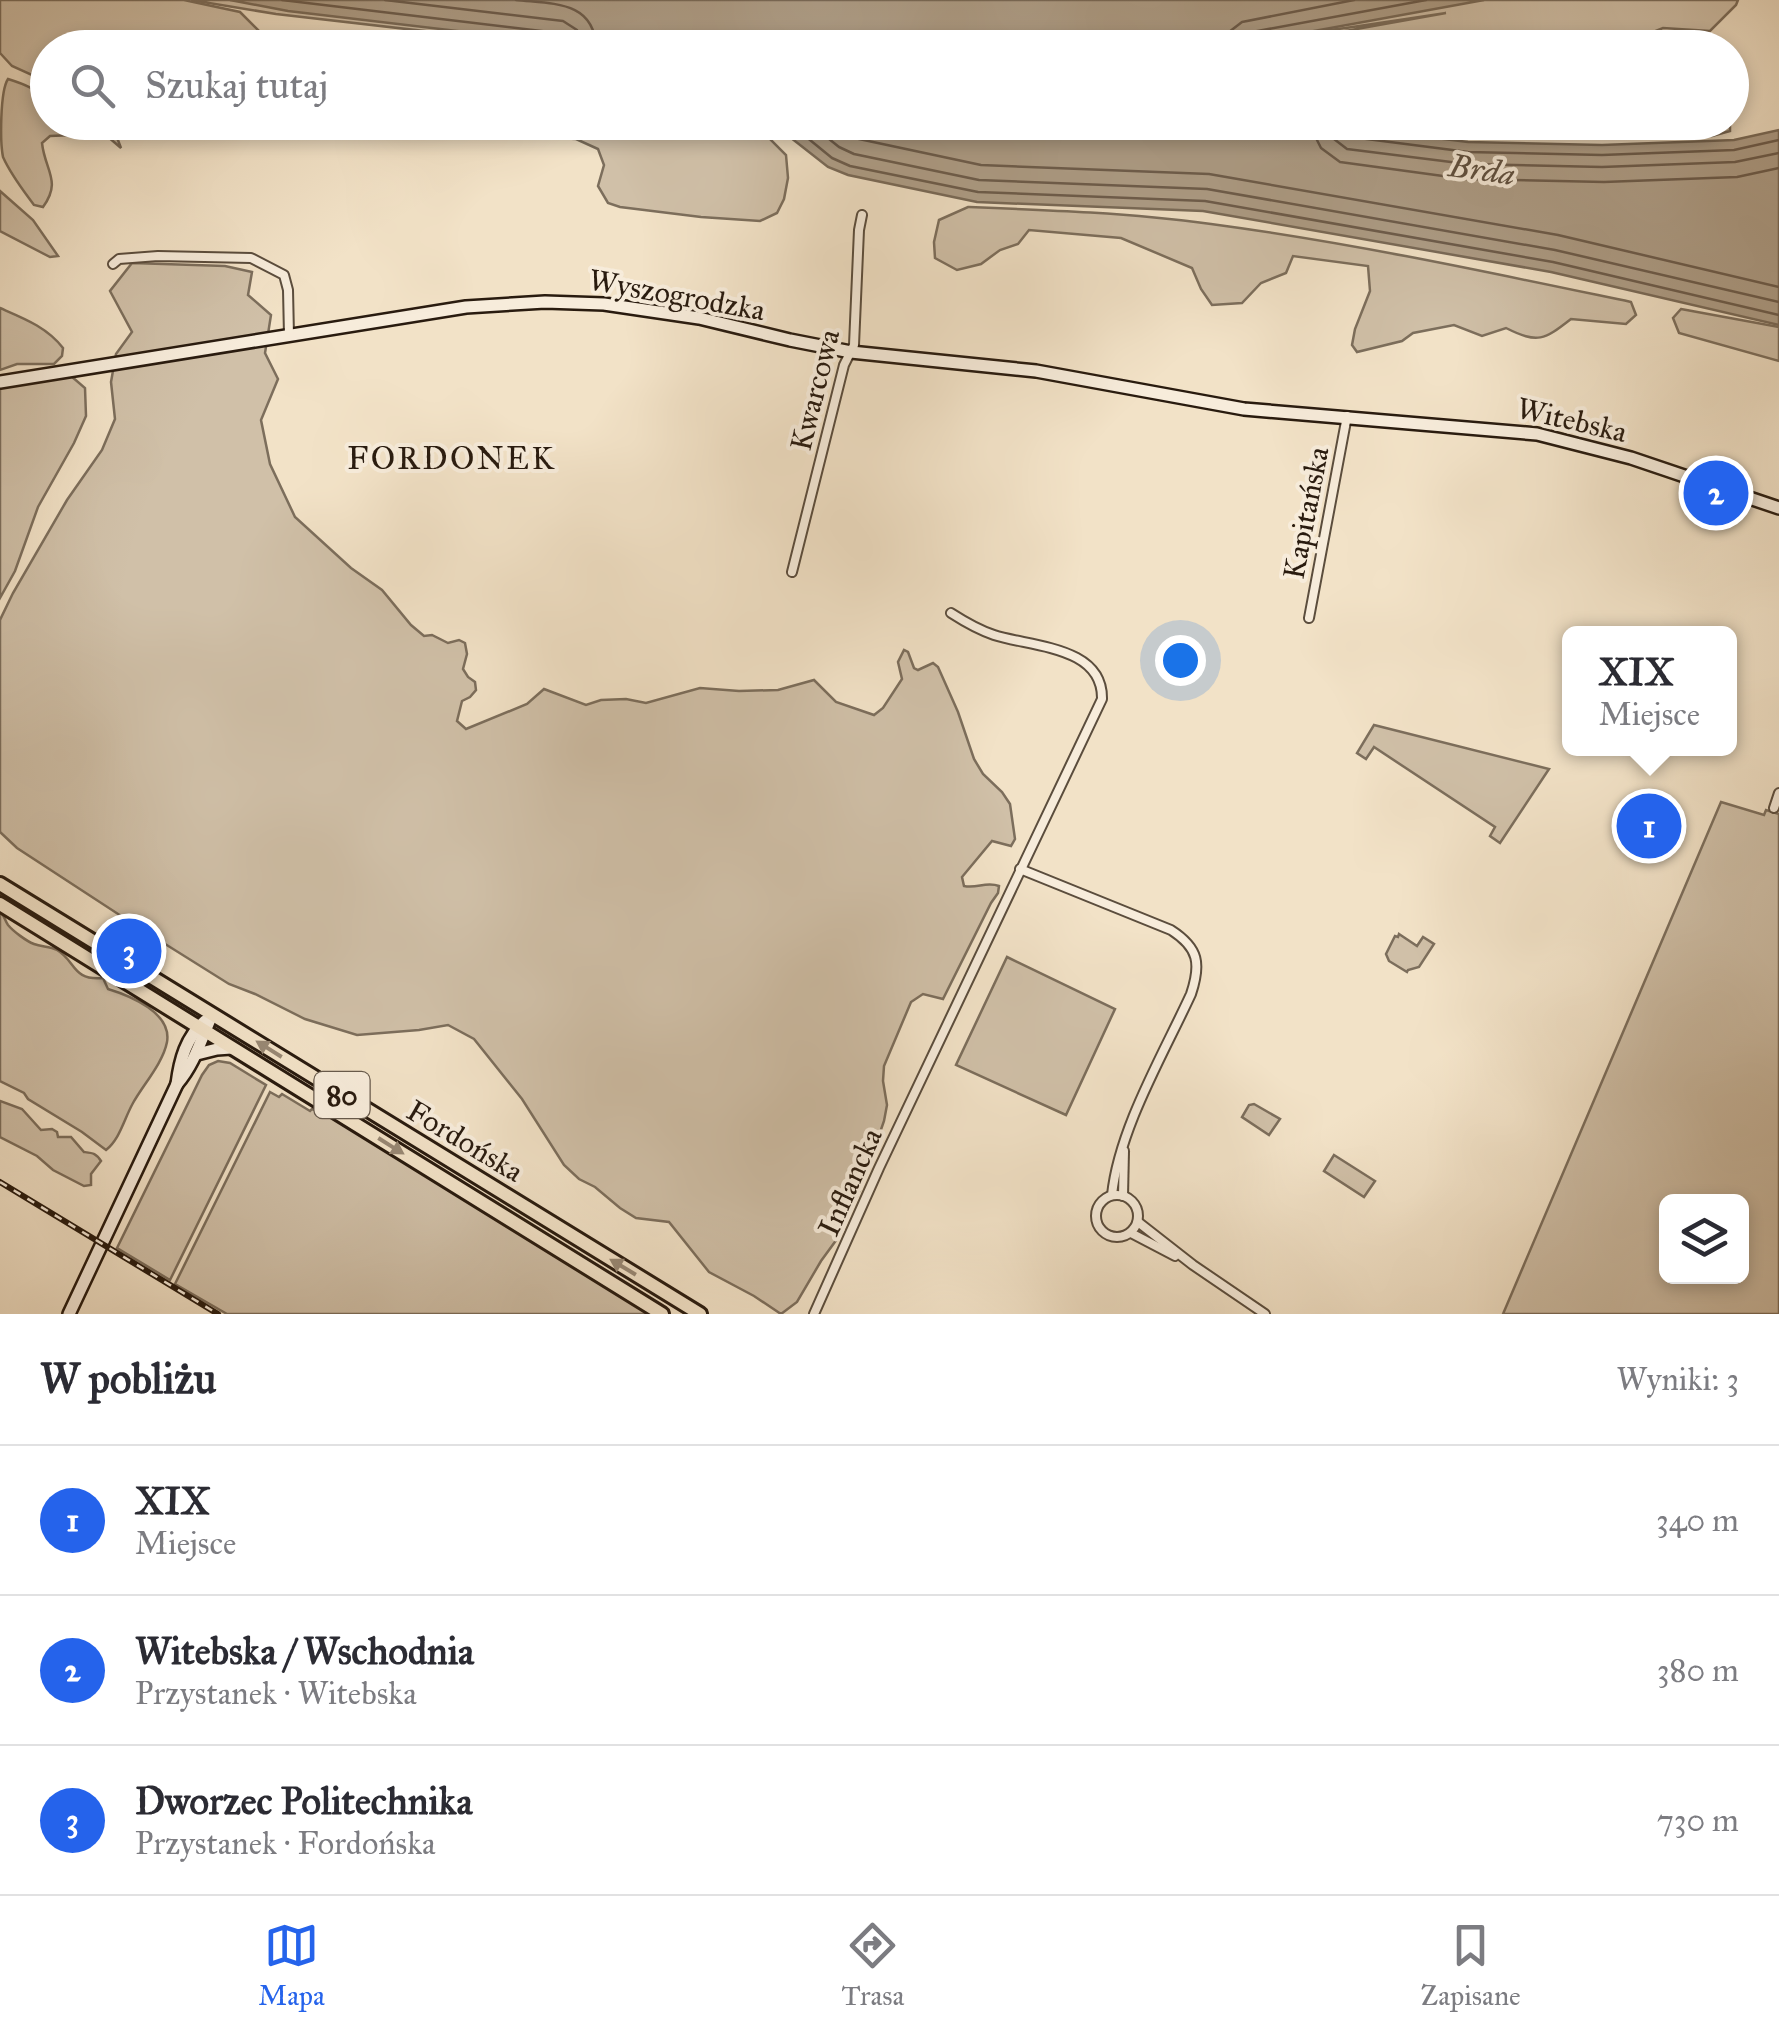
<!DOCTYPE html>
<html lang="pl">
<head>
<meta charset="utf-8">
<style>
	:root { --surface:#fff; --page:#f7f7f7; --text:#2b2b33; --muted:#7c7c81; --line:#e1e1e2; --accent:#2563eb }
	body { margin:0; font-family:"IM FELL Great Primer",serif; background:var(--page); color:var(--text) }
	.controls { position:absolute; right:30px; bottom:30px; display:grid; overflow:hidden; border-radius:15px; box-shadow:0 5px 15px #0003 }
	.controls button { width:90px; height:90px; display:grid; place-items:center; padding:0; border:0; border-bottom:2px solid var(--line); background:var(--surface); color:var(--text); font:50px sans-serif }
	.you { position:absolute; left:1180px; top:660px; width:35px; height:35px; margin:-25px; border:8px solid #fff; border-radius:50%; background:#1a73e8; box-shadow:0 0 0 15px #1a73e833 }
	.badge { display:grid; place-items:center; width:65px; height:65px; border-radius:50%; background:var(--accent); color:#fff; font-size:32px; font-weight:700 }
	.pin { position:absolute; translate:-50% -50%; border:5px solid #fff; box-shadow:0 2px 10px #0006 }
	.popup { position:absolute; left:1562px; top:626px; width:175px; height:130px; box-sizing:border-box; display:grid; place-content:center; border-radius:15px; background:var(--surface); filter:drop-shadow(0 2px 8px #0005); font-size:32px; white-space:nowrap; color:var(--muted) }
	.popup b { font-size:38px; color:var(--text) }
	.popup::after { content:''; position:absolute; left:50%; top:100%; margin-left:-20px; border:20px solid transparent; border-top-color:var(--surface) }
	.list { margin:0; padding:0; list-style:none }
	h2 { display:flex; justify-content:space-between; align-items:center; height:130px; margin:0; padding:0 40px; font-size:42px }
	h2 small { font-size:32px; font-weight:400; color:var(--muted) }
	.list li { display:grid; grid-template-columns:65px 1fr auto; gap:30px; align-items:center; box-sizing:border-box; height:150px; padding:0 40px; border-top:2px solid var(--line) }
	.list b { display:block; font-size:38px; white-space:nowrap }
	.list p { margin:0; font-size:32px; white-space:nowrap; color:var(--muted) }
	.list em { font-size:32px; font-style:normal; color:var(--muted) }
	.icon { flex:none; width:55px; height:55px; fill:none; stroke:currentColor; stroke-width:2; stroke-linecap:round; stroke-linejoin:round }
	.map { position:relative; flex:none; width:1779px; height:1314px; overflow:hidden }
	.search { position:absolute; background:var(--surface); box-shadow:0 5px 15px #0003; left:30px; right:30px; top:30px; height:110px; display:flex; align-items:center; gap:25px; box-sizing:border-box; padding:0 35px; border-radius:55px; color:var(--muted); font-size:38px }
	.sheet { height:580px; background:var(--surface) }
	nav { display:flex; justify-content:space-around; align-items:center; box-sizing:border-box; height:140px; border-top:2px solid var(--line); background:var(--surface); font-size:28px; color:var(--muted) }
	nav a { display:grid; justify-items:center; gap:5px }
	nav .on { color:var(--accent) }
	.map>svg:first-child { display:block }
</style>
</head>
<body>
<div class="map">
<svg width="1779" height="1314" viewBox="0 0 1779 1314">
	<rect width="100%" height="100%" fill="#f2e2c7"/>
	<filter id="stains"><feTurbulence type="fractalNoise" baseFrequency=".002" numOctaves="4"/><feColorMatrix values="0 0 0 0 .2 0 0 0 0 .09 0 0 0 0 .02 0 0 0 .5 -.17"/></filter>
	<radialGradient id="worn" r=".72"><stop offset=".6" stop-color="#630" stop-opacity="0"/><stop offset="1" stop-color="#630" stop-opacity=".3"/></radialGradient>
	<g fill="#d0c0a8" stroke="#7c6e5c" stroke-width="2.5" fill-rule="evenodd">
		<path d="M0,0h184l56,12 26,26 -2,10h-216l-1,24 -13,4 -22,-10 -12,-13z"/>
		<path d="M191,0h1547l-2,5 -26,26 -47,-3 -50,20 -357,-1 190,-34 -100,15 -163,20h-611l-296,-34z"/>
		<path d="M8,79c16,5 29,10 39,22l1,21 56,1 12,12 5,13 -14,-12 -29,-8 -5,7 -23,1 -8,7c3,28 20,38 1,64l-9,-2c-11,-15 -23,-30 -31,-48 -3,-15 -3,-66 5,-78z"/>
		<path d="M551,123h203l32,32 2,23 -4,21 -7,14 -17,8 -59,-4 -81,-10 -12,-4 -10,-17 6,-21 -6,-16 -22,-10 -18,-1z"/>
		<path d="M1379,123l351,-1v9l-18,5 -233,-5z"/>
		<path d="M0,191l33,29 25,36 -8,1 -50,-26z"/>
		<path d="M968,207c81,3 163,6 243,17 142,19 281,49 420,78l5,13 -10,9 -55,-5c-27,21 -33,25 -65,9l-24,8 -28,-11 -41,8 -11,8 -45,11 -5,-7 3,-16 15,-38 -2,-25 -75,-10 -7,17 -25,10 -19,20 -30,2 -11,-16 -9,-21 -71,-30 -92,-8 -11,14 -18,6 -19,14 -24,6 -22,-12 -1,-16 5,-22z"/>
		<path d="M132,263l93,3 27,6 -4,23 23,20 -6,38 13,26 -17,41 9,44 25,53 56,51 31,22 29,35 13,11 8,-1 16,8 11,-3 6,3 2,11 -4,15 5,8 7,5 1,8 -6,7 -8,4 -5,20 9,8 61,-25 17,-15 42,16 15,-5 25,-1 20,4 54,-15 39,3 39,-1 36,-10 22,22 38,13 9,-7 19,-29 -4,-17 6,-12 4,2 6,16 4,2 15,-7 5,4 20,45 16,47 9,15 19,18 8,12 5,35 -4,7 -19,-5 -30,36 2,9c13,3 22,-5 35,0l-1,7 -7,10 -48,96 -20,-5 -12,8 -27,64 -1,15 4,24 -3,16 -24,69 -23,49 -16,22 -24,41 -16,12 -27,-18 -45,-24 -40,-50 -33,-4 -16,-10 -25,-21 -16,-8 -15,-14 -42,-66 -48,-60 -26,-14 -29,5 -62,5 -52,-16 -50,-25 -26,-10 -91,-57 -121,-79 -17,-16v-212l13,-27 54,-93 35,-50 13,-31 -4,-37 5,-28 16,-22 -22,-41z"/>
		<path d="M0,308c23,10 47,19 63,40l-1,8 -8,8h-37l-17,6z"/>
		<path d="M1681,309l98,18v34l-100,-28 -6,-15z"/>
		<path d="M71,376l14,12 1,28 -12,27 -36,64 -23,64 -15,27v-210z"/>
		<path d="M1374,725l175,44 -49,74 -10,-7 5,-9 -121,-80 -8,12 -9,-6z"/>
		<path d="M1721,802l43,13 2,-5 13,4v500h-276zM1666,1202h76v74h-76z"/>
		<path d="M0,891l178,109 -3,6 -175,-108z"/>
		<path d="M0,911c4,4 5,10 8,14 5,6 18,16 26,19 8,3 16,2 23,6 19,11 15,31 46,28l5,11c23,7 64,24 59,53 -4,21 -24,43 -34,61 -9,16 -13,36 -27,47l-24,-18 -54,-33 -4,-6 -24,-12z"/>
		<path d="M1399,934l18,12 6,-9 11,7 -15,23 -11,3 -1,2 -18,-11 -3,-7 9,-18 3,1z"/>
		<path d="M1007,957l108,52 -49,106 -110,-50z"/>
		<path d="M218,1061l12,2 36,22 -96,195 -53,-32 85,-173 7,-10z"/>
		<path d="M270,1092l9,5 3,-3 28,17 2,-2 22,8 319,197h-426l-52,-30z"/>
		<path d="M0,1101l22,8 19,21 11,-1 5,3 1,5h13l13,15c9,1 12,1 17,9l-10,13v11l-7,1 -31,-16 -16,-14 -37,-19z"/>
		<path d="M1254,1104l26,15 -11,16 -27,-18 7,-12z"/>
		<path d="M1334,1155l41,26 -11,16 -40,-26z"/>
	</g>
	<g fill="#ae9e88" stroke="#796a58" stroke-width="2.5">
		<path d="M230,0h1254l-258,47 -626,1 -312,-37z"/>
		<path d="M1315,123l153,19 134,3 132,-5 45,-10v195l-228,-53 -348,-61 -226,-9 -129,-27 -20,-8 -56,-44z"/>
	</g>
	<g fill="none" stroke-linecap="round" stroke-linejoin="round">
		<g stroke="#6c5c4c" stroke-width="2.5">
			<path d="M282,0l276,33 9,5 2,10"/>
			<path d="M385,0l178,21 14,9 4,18"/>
			<path d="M516,0c35,4 79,0 80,48"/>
			<path d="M1225,48l4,-16 13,-10 112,-22"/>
			<path d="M1238,48l1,-9 8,-6 179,-33"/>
			<path d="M788,122l44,36 18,8 128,26 227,9 348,61 226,53"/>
			<path d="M808,122l31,25 15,7 125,26 228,9 348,61 224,52"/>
			<path d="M832,122l15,12 12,5 122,26 228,9 349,61 221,52"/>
			<path d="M1314,122l2,16 5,10 19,14 125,17 139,3 133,-5 42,-9"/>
			<path d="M1329,122l5,17 13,10 120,15 135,3 133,-5 44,-9"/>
			<path d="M1342,122l1,9 8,6 117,15 134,3 132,-5 45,-10"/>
		</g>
		<defs>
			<g id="street">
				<path d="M113,264l6,-5 39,-3 93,2 33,17 4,15 1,45"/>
				<path d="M792,572l52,-207 10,-20 5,-115 3,-15"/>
				<path d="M1309,618l38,-202"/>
				<path d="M1774,808l5,-15"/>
				<path d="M1020,869l151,61c28,18 30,34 20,64 -28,61 -72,135 -79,201"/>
				<circle cx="1117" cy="1216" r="21"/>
				<path d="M1123,1196l1,-45"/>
				<path d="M1138,1222l55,43 72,49"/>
				<path d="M1131,1233l44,23"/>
				<path d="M814,1314l65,-146 223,-469c1,-53 -71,-52 -108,-64 -15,-5 -29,-13 -43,-22"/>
			</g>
			<g id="secondary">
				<path d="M0,382l466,-75 79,-5 59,2 95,14 91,22 61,12 185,19 208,38 293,25 94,24 148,50"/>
				<path d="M197,1054l20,-5 14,-1"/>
				<path d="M177,1084c3,-24 9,-47 28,-63"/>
				<path d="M69,1314l108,-230c18,-21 24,-45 35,-69"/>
			</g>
			<g id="primary">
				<path d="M0,884l700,430"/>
				<path d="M0,904l662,410"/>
			</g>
		</defs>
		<use href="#street" stroke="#5b4d3d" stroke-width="12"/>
		<use href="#secondary" stroke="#291b0f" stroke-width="16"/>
		<use href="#primary" stroke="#291b0f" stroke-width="18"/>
		<use href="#street" stroke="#f7ecdb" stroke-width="8"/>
		<use href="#secondary" stroke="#f7ecdb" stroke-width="11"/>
		<use href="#primary" stroke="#f2e2c7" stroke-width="12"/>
		<defs>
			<path id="rail" d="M0,1182l218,132"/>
		</defs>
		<use href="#rail" stroke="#291b0f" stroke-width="6"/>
		<use href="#rail" stroke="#f7ecdb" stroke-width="2.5" stroke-dasharray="8" stroke-linecap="butt"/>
	</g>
	<defs><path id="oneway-solid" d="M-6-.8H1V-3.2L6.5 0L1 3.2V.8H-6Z" transform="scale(2.5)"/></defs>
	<g fill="#988874">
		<use href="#oneway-solid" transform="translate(269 1049) rotate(-148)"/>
		<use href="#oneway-solid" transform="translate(391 1146) rotate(32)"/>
		<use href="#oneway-solid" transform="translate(623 1267) rotate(-149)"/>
	</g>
	<g text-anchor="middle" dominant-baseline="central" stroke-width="8" stroke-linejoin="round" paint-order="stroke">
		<rect fill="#f7ecdb" stroke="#675a4c" stroke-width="2.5" x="314.5" y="1072" width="55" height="46" rx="8"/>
		<g font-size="28" font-weight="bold" fill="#291b0f">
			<text x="342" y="1095">80</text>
		</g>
		<g font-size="30" fill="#291b0f" stroke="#f7ecdb">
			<text transform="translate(677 295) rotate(10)">Wyszogrodzka</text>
			<text transform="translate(815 390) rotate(-76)">Kwarcowa</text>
			<text transform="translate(1572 420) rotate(13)">Witebska</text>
			<text transform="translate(1306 513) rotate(-79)">Kapitańska</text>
			<text transform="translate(465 1141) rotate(31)">Fordońska</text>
			<text transform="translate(850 1182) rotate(-66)">Inflancka</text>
		</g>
		<g font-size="32" font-style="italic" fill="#5e4f3f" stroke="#f7ecdb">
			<text transform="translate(1482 170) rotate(8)">Brda</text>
		</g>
		<g font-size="32" letter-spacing="2.5" fill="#291b0f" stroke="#f7ecdb">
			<text x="452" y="458">FORDONEK</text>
		</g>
	</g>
	<rect width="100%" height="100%" filter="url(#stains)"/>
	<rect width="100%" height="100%" fill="url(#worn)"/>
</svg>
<div class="controls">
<button><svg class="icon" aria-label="layers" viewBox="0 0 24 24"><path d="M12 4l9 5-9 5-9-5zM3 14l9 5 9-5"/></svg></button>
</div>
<div class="you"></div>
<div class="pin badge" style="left:1649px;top:826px">1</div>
<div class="popup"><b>XIX</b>Miejsce</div>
<div class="pin badge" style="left:1716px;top:493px">2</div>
<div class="pin badge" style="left:129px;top:951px">3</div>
<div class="search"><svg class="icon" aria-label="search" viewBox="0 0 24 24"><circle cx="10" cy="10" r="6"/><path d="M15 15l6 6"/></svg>Szukaj tutaj</div>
</div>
<section class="sheet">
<h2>W pobliżu<small>Wyniki: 3</small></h2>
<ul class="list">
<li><span class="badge">1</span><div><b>XIX</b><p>Miejsce</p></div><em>340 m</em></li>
<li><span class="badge">2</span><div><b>Witebska / Wschodnia</b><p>Przystanek · Witebska</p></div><em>380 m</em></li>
<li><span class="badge">3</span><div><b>Dworzec Politechnika</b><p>Przystanek · Fordońska</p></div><em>730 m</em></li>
</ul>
</section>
<nav>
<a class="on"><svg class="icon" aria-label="map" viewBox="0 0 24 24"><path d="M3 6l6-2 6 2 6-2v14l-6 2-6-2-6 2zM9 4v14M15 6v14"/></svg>Mapa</a>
<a><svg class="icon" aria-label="directions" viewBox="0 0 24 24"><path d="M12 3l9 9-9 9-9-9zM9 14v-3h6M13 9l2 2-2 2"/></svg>Trasa</a>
<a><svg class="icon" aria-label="saved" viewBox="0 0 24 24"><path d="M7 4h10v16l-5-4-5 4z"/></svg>Zapisane</a>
</nav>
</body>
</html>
